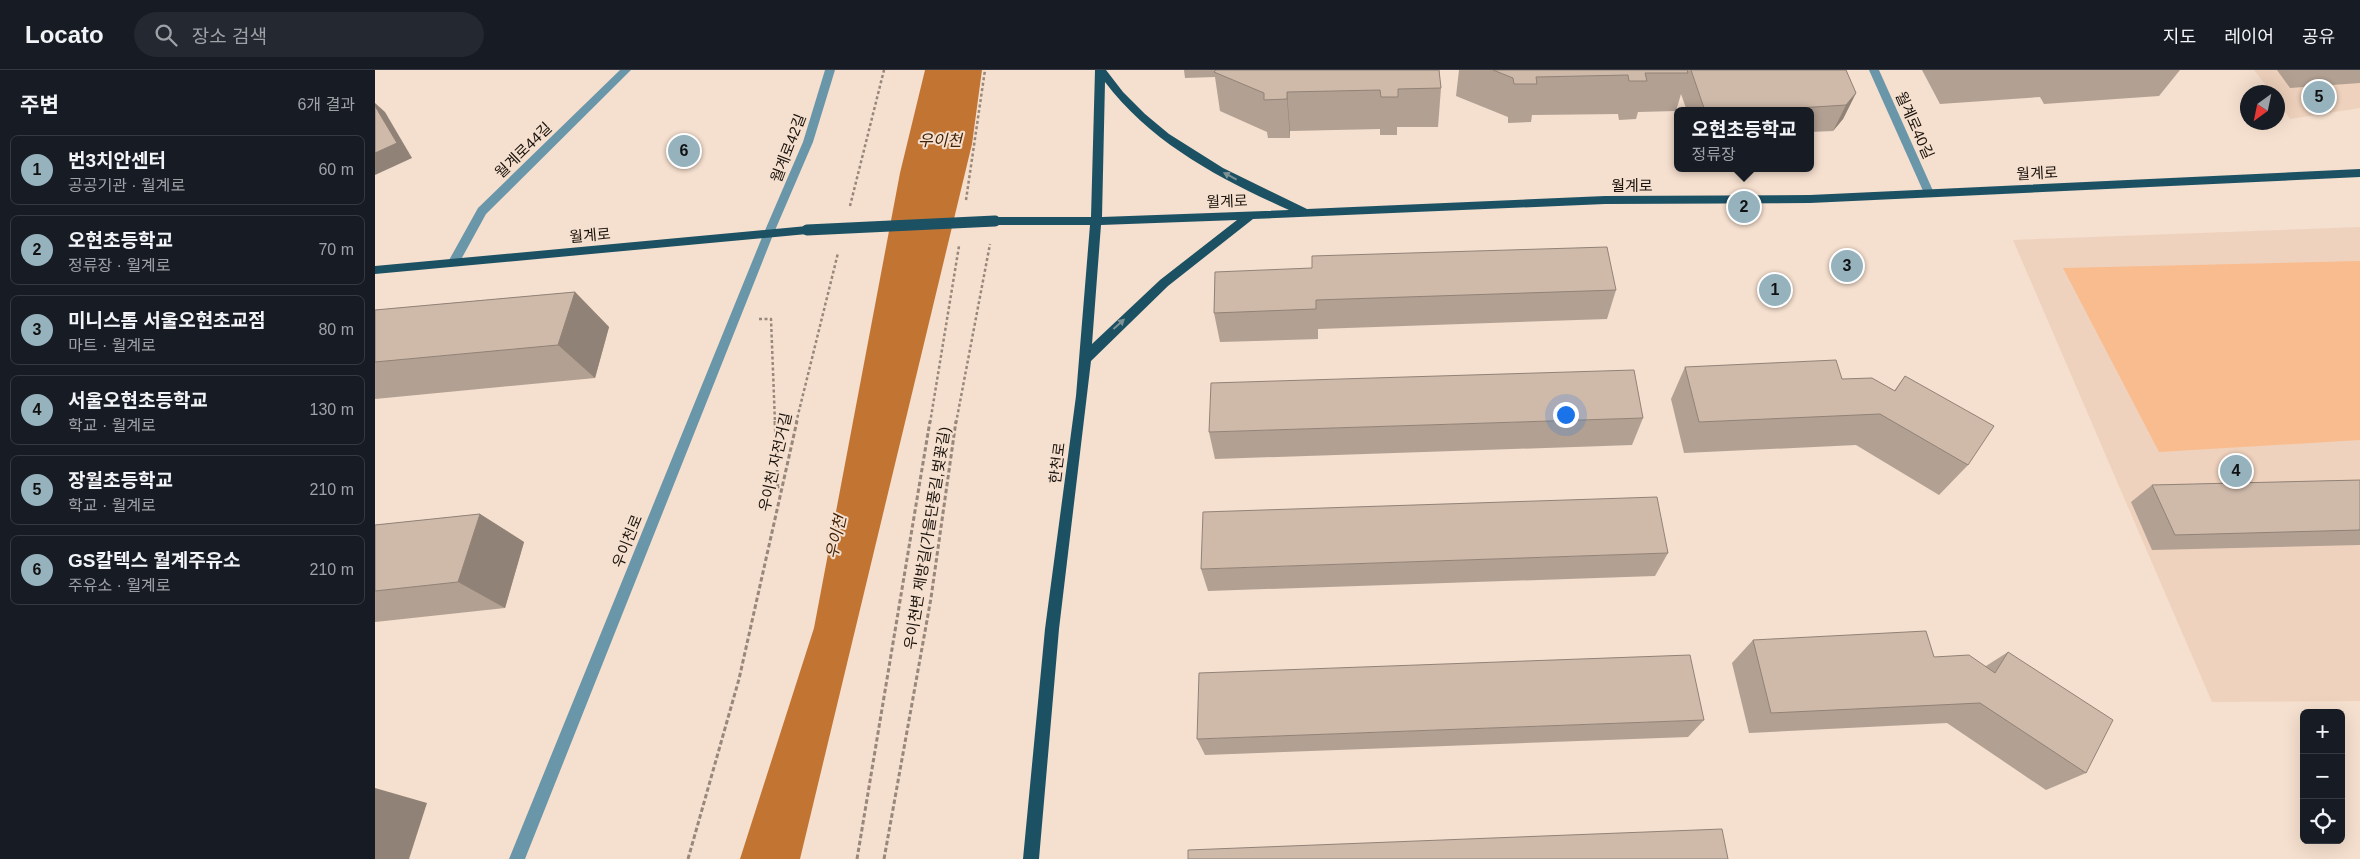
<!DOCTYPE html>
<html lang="ko">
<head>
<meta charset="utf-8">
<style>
	:root { --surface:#171b24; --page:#242831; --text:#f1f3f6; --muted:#9ea1a6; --line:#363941; --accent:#95b2bd }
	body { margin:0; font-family:Helvetica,"Noto Sans KR",sans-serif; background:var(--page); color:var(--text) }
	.controls { position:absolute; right:15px; bottom:15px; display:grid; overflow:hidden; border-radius:8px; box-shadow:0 5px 20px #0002 }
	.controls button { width:45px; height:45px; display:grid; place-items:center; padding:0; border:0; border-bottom:1px solid var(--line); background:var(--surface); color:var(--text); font:25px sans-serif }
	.compass { position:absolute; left:1865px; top:15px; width:45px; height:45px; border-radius:50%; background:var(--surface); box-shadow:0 5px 20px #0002; rotate:213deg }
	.you { position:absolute; left:1190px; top:344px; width:18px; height:18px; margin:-12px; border:4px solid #fff; border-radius:50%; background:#1a73e8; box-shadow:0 0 0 8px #1a73e833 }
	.badge { display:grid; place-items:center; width:32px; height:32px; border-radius:50%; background:var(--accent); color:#111; font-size:16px; font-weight:700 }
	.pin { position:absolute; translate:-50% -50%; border:2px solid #fff; box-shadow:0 1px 5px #0006 }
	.popup { position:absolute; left:1299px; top:37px; width:140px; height:65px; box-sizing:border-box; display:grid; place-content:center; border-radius:8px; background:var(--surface); filter:drop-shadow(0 1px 4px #0005); font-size:16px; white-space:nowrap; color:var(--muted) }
	.popup b { font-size:19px; color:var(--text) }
	.popup::after { content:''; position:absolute; left:50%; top:100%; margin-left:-10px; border:10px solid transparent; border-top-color:var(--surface) }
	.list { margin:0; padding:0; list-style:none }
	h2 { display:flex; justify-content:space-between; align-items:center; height:65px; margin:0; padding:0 20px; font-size:21px }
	h2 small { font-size:16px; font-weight:400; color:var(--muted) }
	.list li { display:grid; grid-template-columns:32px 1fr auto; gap:15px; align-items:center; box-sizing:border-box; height:70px; margin:0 10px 10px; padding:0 10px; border:1px solid var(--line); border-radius:8px }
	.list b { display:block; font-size:19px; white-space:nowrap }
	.list p { margin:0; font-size:16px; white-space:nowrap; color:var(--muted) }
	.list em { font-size:16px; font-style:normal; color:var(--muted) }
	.icon { flex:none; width:28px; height:28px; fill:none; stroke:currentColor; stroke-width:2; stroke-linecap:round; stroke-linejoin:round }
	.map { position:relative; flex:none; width:1985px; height:789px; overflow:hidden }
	header { display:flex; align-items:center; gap:30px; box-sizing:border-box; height:70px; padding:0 25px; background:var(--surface); border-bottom:1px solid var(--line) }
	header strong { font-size:24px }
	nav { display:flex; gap:28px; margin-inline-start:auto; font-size:18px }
	.search { width:350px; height:45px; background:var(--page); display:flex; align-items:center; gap:12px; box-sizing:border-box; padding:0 18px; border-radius:28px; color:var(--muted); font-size:19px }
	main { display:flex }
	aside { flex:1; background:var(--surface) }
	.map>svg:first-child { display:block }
</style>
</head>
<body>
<header>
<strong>Locato</strong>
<div class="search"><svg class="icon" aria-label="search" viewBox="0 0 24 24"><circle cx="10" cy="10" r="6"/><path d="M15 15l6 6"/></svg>장소 검색</div>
<nav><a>지도</a><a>레이어</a><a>공유</a></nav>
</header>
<main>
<aside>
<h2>주변<small>6개 결과</small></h2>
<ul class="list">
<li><span class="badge">1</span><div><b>번3치안센터</b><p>공공기관 · 월계로</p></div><em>60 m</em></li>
<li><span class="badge">2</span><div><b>오현초등학교</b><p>정류장 · 월계로</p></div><em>70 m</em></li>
<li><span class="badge">3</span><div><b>미니스톱 서울오현초교점</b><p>마트 · 월계로</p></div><em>80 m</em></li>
<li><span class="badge">4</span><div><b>서울오현초등학교</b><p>학교 · 월계로</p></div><em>130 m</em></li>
<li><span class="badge">5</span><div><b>장월초등학교</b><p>학교 · 월계로</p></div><em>210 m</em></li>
<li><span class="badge">6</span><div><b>GS칼텍스 월계주유소</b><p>주유소 · 월계로</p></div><em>210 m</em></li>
</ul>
</aside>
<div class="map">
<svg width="1985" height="789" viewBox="0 0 1985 789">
	<rect width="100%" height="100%" fill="#f5dfce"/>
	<g fill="#efd2bd">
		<path d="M1879,0h106v38l-70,11 -12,-17 -1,-10h-6z"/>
		<path d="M1985,157v474l-148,1 -199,-462z"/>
	</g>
	<path fill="#f9bc8e" d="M1985,191v179l-201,12 -96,-184z"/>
	<path fill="#c27533" d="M550,0h57l-10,74 -172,715h-60l74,-231 86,-455z"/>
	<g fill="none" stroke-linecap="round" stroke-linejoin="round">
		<g stroke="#98887c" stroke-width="2.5" stroke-dasharray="3 2.5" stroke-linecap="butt">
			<path d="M591,130l19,-130"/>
			<path d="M475,136l34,-136"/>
			<path d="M384,249h12l4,104"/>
			<path d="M421,353l42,-170"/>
			<path d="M555,353l29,-177"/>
			<path d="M581,353l34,-179"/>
		</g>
		<g stroke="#98887c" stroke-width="3" stroke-dasharray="4.5 2.5" stroke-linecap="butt">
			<path d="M400,351l3,70"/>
			<path d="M313,789l51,-180 58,-258"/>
			<path d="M482,789l73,-438"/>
			<path d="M509,789l47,-261 25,-177"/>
		</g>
		<g fill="#6996a9" fill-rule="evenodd">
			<path d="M245,0h11l-145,144 -28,51h-8l-2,-3 30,-54z"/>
			<path d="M450,0h10l-22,72 -40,93 -248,624h-16l254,-624 40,-93z"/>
			<path d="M1494,0h10l55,123 -1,3 -4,1 -5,-4z"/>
		</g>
		<g fill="#1c5164" fill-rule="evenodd">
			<path d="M720,0h11l17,22 22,22 24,20 54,34 84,41 298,-13 205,-1 550,-26v8l-550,26 -205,1 -352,15 -85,67 -77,75 -32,268 -20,230h-16l22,-230 31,-233 14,-171h-95l-5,-4 5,-4h96zM730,12c46,61 115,97 184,128l-187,7zM862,150l-77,60 -68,64 9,-119z"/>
			<path d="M432,156l5,4 -5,4 -432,40v-8z"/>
		</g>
		<path stroke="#1c5164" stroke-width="11" d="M432,160l188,-9"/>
	</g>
	<g fill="#b2a092">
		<path d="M809,0h255l2,18 -3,39h-41v8h-17v-6l-90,2v7h-22l-1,-6 -47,-21 -5,-34 -30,1z"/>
		<path d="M1084,0h387l10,23 -13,26 -10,12 -23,1v-21h-123l-6,-17 -5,17 -38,1 -2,7 -17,1 -1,-6 -86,1 -1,7 -23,1v-6l-52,-21z"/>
		<path d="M1547,0h258l-21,26 -115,8 -4,-7 -100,7z"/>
		<path d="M1902,0h83v13l-70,5z"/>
		<path d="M840,202l401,18 -9,29 -289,10v10l-98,3 -6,-29z"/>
		<path d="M200,222l34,35 -14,51 -220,21v-89z"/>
		<path d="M1310,297l157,12 52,12 11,-15 63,89 -29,30 -83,-50 -172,8 -13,-54z"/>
		<path d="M1268,348l-11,27 -417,14 -6,-27z"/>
		<path d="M1985,410v65l-208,5 -21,-48 21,-17z"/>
		<path d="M105,444l44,28 -19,66 -130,14v-97z"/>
		<path d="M1293,483l-13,23 -447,15 -7,-22z"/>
		<path d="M1378,570l233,26 22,-14 78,121 -40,17 -99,-67 -198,10 -17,-70z"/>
		<path d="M1329,650l-16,17 -483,18 -8,-16z"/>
	</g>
	<g fill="#918277">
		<path d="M912,22l3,39v7l-3,-39z"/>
		<path d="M1481,23l-13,26 -10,12 13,-26z"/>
		<path d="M0,33l10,9 27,46 -37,17z"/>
		<path d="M200,222l34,35 -14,51 -37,-33z"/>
		<path d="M105,444l44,28 -19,66 -47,-26z"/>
		<path d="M0,718l52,15 -18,56h-34z"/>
	</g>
	<g fill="#cfbaaa" stroke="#918277">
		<path d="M841,0h223l2,18 -43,1v8h-17l-1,-7 -93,2v7l-23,1v-7l-50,-21z"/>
		<path d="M1118,0h194l1,3h-43l2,8h-18l-1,-6 -92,2 1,7h-23l-1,-6z"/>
		<path d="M1316,0h155l10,23 -10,12 -95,6h-46z"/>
		<path d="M0,36l22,37 -22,10z"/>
		<path d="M1232,177l9,43 -300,10v9l-102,4 1,-41 97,-4v-12z"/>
		<path d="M200,222l-17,53 -183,17v-52z"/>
		<path d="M1461,290l6,19 30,-1 23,13 10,-15 89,50 -26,39 -88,-51 -181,8 -14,-55z"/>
		<path d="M1259,300l9,48 -434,14 2,-49z"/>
		<path d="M1985,410v50l-185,5 -23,-50z"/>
		<path d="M1282,427l11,56 -467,16 2,-57z"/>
		<path d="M105,444l-22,68 -83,9v-66z"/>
		<path d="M1551,561l8,26 35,-2 26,18 13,-21 105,68 -27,53 -106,-70 -209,10 -18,-73z"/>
		<path d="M1315,585l14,65 -507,19 2,-66z"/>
		<path d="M1347,759l6,30h-540v-9z"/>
	</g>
	<defs><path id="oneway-solid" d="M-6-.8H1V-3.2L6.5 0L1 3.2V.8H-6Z" transform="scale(1.25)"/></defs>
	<g fill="#7e9194">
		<use href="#oneway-solid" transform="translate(855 106) rotate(-152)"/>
		<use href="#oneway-solid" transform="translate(744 254) rotate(-42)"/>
	</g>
	<g text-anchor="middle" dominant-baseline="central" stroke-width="4" stroke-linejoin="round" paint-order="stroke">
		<g font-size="15" fill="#1a130d" stroke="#f5dfce">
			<text transform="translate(1540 55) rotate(66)">월계로40길</text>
			<text transform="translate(413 78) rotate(-69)">월계로42길</text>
			<text transform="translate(148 80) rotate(-44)">월계로44길</text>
			<text transform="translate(1662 103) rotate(-3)">월계로</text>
			<text x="1257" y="115">월계로</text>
			<text transform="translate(852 131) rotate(-2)">월계로</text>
			<text transform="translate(215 165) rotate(-5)">월계로</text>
			<text transform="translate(400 392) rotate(-77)">우이천 자전거길</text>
			<text transform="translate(682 393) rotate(-83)">한천로</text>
			<text transform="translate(552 468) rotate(-81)">우이천변 제방길(가을단풍길,벚꽃길)</text>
			<text transform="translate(252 471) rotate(-68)">우이천로</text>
		</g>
		<g font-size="16" font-style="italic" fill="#422307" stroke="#f5dfce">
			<text x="565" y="70">우이천</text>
			<text transform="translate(461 467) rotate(-78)">우이천</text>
		</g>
	</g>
</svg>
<div class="controls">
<button>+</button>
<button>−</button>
<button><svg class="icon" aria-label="locate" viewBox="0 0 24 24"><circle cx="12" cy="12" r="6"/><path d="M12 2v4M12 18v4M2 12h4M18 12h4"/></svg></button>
</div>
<svg class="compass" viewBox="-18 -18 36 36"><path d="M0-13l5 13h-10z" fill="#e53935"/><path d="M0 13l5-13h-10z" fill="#9ea1a6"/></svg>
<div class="you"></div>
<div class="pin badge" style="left:1400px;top:220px">1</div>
<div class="pin badge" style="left:1369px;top:137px">2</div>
<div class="popup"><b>오현초등학교</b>정류장</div>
<div class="pin badge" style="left:1472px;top:196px">3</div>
<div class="pin badge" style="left:1861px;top:401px">4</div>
<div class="pin badge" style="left:1944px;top:27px">5</div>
<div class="pin badge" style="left:309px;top:81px">6</div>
</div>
</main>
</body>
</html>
